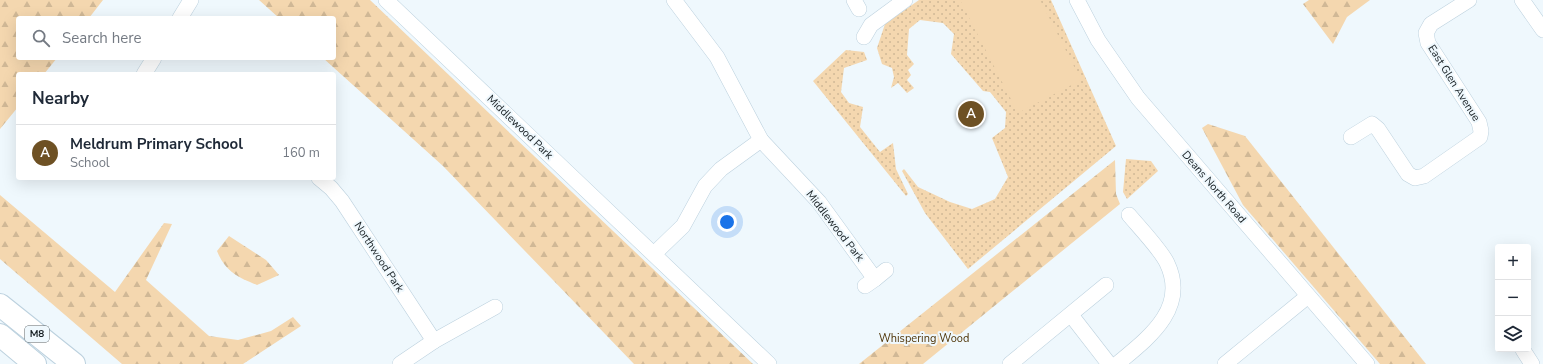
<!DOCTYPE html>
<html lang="en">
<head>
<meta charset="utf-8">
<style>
	:root { --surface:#fff; --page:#f2f2f3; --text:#1f2937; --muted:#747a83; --line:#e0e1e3; --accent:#6e5124 }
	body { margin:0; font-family:"Nunito Sans",sans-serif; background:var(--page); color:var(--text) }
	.controls { position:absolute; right:12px; bottom:12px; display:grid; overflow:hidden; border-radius:4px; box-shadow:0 4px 16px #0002 }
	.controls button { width:36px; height:36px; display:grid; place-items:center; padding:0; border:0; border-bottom:1px solid var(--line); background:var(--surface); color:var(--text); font:20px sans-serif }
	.you { position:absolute; left:727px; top:222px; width:14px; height:14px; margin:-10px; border:3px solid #fff; border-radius:50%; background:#1a73e8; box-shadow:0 0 0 6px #1a73e833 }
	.badge { display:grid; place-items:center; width:26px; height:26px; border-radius:50%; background:var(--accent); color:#fff; font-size:13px; font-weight:700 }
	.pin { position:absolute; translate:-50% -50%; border:2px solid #fff; box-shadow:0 1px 4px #0006 }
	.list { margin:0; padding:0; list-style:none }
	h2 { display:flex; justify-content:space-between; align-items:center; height:52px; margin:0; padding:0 16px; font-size:17px }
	h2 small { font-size:13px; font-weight:400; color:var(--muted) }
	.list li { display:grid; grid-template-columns:26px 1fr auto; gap:12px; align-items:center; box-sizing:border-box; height:56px; padding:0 16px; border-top:1px solid var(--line) }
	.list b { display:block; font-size:15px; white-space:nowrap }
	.list p { margin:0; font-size:13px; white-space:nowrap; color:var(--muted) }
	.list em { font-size:13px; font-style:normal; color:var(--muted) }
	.icon { flex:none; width:22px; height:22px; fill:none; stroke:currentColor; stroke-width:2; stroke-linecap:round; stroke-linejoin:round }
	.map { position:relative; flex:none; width:1543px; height:364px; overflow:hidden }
	.search { position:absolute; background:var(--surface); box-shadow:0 4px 16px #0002; left:16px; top:16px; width:320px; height:44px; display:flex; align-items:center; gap:10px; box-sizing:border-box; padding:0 14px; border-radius:4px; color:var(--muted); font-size:15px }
	.panel { position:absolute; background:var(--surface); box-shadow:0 4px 16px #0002; left:16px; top:72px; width:320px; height:108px; border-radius:4px }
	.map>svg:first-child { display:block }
</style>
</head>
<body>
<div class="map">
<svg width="1543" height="364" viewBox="0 0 1543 364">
	<defs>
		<pattern id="grass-dots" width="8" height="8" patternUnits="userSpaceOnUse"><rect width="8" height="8" fill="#f4d7af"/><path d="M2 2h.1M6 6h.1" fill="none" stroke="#d0b896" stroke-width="1.8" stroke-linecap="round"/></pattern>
		<pattern id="forest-firs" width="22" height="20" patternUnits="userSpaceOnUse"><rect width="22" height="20" fill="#f4d7af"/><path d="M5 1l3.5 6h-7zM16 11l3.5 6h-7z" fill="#d0b896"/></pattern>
	</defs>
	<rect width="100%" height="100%" fill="#eff8fd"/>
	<g fill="url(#grass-dots)">
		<path d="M919,0h132l65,146 -148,123 -43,-56 -23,-42 2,-2 14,18 32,15 22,7 23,-10 13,-22 -16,-39 13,-10 1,-16 -16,-20 -7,-1 -32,-37 3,-20 -11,-11 -23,-3 -11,9 -2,26 7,9 -6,6 3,5 -4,5 7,8 -7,5 -9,-10 -7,5 3,-11 -2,-9 -10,-4 -5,-16 8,-24z"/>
		<path d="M846,50l18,2 3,8 -23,8 -3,24 8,11 14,4 -3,20 20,25 13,-9 3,26 12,25 -2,2 -93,-115z"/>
		<path d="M1126,159l25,2 7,10 -31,28 -4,-7z"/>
	</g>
	<g fill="url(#forest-firs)">
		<path d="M0,0h103l-14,18h-71v40h39l-13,16h-26v33l-18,22z"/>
		<path d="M259,0h111l383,364h-119l-191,-198 -120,-108h11v-40h-55z"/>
		<path d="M1309,0h61l-23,17 -14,27 -30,-40z"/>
		<path d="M1208,124l37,12 181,228h-46l-137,-159 -41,-77z"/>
		<path d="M1115,160l1,34 4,10 -197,160h-64z"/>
		<path d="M0,195l115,97 49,-69 8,1 -26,56 63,56 29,4 33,-9 22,-14 8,9 -58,38h-121l-122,-105z"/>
		<path d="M229,236l37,24 13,15 -22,10c-20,-8 -32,-14 -40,-34z"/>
	</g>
	<path fill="#f4d7af" d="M960,0h80l41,80 -63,33z"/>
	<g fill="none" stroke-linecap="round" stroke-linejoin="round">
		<defs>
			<g id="minor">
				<path d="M386,0l383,364"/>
				<path d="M674,0l43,57 44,83 58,62 56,77 -10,7"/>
				<path d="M854,0l5,9"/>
				<path d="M1077,0l21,40 40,58 229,266"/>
				<path d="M1522,0l21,30"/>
				<path d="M180,18l11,-18"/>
				<path d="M864,37l7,-12 34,-25"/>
				<path d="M144,74l10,-16"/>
				<path d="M1351,137l21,-13 6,5 30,45 7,4 9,-2 56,-39 1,-6 -2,-9 -51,-79 -2,-10 5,-9 38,-24"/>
				<path d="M319,178l12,10 11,13 92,140"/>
				<path d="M654,254l29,-28 22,-40 16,-17 40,-29"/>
				<path d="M875,279l11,-9"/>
				<path d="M1071,315l38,49"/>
				<path d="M1523,350l9,14"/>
				<path d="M400,364l34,-23 61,-34"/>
				<path d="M1010,364l96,-79"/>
				<path d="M1117,364c30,-25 72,-55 50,-101 -6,-13 -28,-36 -38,-48"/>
				<path d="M1225,364l83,-68"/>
			</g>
			<g id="highway">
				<path d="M0,305l74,59"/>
				<path d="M0,335l35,29"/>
			</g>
		</defs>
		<use href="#minor" stroke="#bcd1de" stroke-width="16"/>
		<use href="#highway" stroke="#bcd1de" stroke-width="24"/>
		<use href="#minor" stroke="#fff" stroke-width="15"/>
		<use href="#highway" stroke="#fff" stroke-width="22"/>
	</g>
	<g text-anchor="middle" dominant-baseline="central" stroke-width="4" stroke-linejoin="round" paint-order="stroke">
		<rect fill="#eff8fd" stroke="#586064" stroke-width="1" x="25" y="326" width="24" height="16" rx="3"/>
		<g font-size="10" font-weight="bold" fill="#171f23">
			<text x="37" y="334">M8</text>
		</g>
		<g font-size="11" fill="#171f23" stroke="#eff8fd">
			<text transform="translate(1454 83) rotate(58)">East Glen Avenue</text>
			<text transform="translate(520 127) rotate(44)">Middlewood Park</text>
			<text transform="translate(1214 187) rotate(49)">Deans North Road</text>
			<text transform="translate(835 226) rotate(52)">Middlewood Park</text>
			<text transform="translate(379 257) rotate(57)">Northwood Park</text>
		</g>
		<g font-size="11" fill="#503609" stroke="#eff8fd">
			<text x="924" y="338">Whispering Wood</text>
		</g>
	</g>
</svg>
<div class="controls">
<button>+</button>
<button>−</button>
<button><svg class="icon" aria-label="layers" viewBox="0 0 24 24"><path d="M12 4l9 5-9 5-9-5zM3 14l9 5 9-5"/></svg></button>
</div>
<div class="you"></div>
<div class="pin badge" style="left:971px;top:114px">A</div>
<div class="search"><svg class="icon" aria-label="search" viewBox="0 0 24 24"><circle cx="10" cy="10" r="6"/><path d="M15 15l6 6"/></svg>Search here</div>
<section class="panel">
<h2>Nearby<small></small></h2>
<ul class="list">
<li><span class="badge">A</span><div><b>Meldrum Primary School</b><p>School</p></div><em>160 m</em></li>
</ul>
</section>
</div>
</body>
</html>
